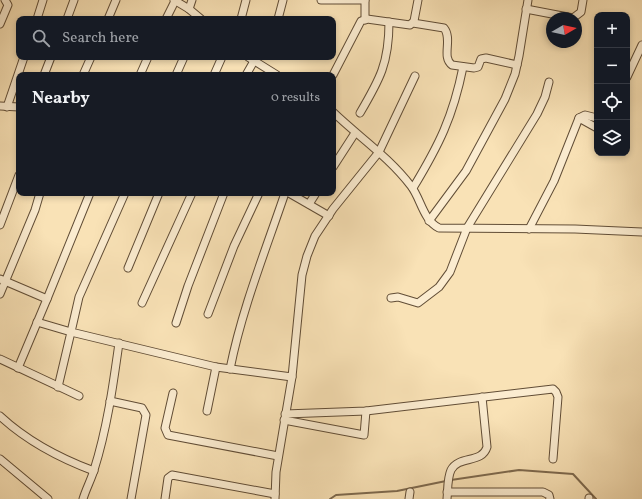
<!DOCTYPE html>
<html lang="en">
<head>
<meta charset="utf-8">
<style>
	:root { --surface:#171b24; --page:#20242c; --text:#f1f3f6; --muted:#9ea1a6; --line:#363941 }
	body { margin:0; font-family:Vollkorn,serif; background:var(--page); color:var(--text) }
	.controls { position:absolute; right:12px; top:12px; display:grid; overflow:hidden; border-radius:8px; box-shadow:0 2px 6px #0003 }
	.controls button { width:36px; height:36px; display:grid; place-items:center; padding:0; border:0; border-bottom:1px solid var(--line); background:var(--surface); color:var(--text); font:20px sans-serif }
	.compass { position:absolute; left:546px; top:12px; width:36px; height:36px; border-radius:50%; background:var(--surface); box-shadow:0 2px 6px #0003; rotate:81deg }
	.list { margin:0; padding:0; list-style:none }
	h2 { display:flex; justify-content:space-between; align-items:center; height:52px; margin:0; padding:0 16px; font-size:17px }
	h2 small { font-size:13px; font-weight:400; color:var(--muted) }
	.icon { flex:none; width:22px; height:22px; fill:none; stroke:currentColor; stroke-width:2; stroke-linecap:round; stroke-linejoin:round }
	.map { position:relative; flex:none; width:642px; height:499px; overflow:hidden }
	.search { position:absolute; background:var(--surface); box-shadow:0 2px 6px #0003; left:16px; top:16px; width:320px; height:44px; display:flex; align-items:center; gap:10px; box-sizing:border-box; padding:0 14px; border-radius:8px; color:var(--muted); font-size:15px }
	.panel { position:absolute; background:var(--surface); box-shadow:0 2px 6px #0003; left:16px; top:72px; width:320px; height:124px; border-radius:8px }
	.map>svg:first-child { display:block }
</style>
</head>
<body>
<div class="map">
<svg width="642" height="499" viewBox="0 0 642 499">
	<rect width="100%" height="100%" fill="#f9e2b6"/>
	<filter id="stains"><feTurbulence type="fractalNoise" baseFrequency=".005" numOctaves="4"/><feColorMatrix values="0 0 0 0 .2 0 0 0 0 .09 0 0 0 0 .02 0 0 0 .5 -.17"/></filter>
	<radialGradient id="worn" r=".72"><stop offset=".6" stop-color="#630" stop-opacity="0"/><stop offset="1" stop-color="#630" stop-opacity=".3"/></radialGradient>
	<g fill="none" stroke-linecap="round" stroke-linejoin="round">
		<g stroke="#7e6a4f" stroke-width="2">
			<path d="M451,480l68,-10 54,4 23,25"/>
			<path d="M330,499l6,-4 61,-4 49,-10"/>
		</g>
		<defs>
			<g id="minor">
				<path d="M174,0l15,9 12,10"/>
				<path d="M321,0h44"/>
				<path d="M365,0v20"/>
				<path d="M189,9l3,-9"/>
				<path d="M526,9l47,9 8,-6 2,-12"/>
				<path d="M37,19l6,-19"/>
				<path d="M67,19l7,-19"/>
				<path d="M108,19l8,-19"/>
				<path d="M166,19l9,-18"/>
				<path d="M241,19l5,-19"/>
				<path d="M278,19l5,-19"/>
				<path d="M413,23l31,5c9,11 -3,29 8,37l22,3 4,-1 3,-8 5,-1 31,7"/>
				<path d="M0,24l8,-19 -3,-5"/>
				<path d="M248,57l29,18"/>
				<path d="M44,75l7,-18"/>
				<path d="M83,75l8,-18"/>
				<path d="M140,75l8,-18"/>
				<path d="M176,75l8,-18"/>
				<path d="M214,75l8,-18"/>
				<path d="M246,75l8,-14"/>
				<path d="M333,75l28,-54 6,-2 43,6 4,-4 4,-21"/>
				<path d="M627,77l15,-32"/>
				<path d="M0,106l19,1"/>
				<path d="M7,107l17,-50"/>
				<path d="M333,112c26,25 56,45 78,74 10,13 12,34 28,42l136,1 67,3"/>
				<path d="M360,113c20,-34 29,-50 29,-91"/>
				<path d="M579,118l18,10"/>
				<path d="M333,167l22,-34"/>
				<path d="M413,188c26,-43 40,-71 50,-121"/>
				<path d="M125,193l-46,104 -8,35 145,35 76,10"/>
				<path d="M289,193l40,23"/>
				<path d="M309,204l7,-11"/>
				<path d="M429,221l37,-50 39,-72 10,-25 4,-18 9,-56"/>
				<path d="M0,225l19,-50"/>
				<path d="M529,229l25,-48 25,-63 6,-3 12,3"/>
				<path d="M128,268l31,-75"/>
				<path d="M0,279l47,20 43,-106"/>
				<path d="M0,294l35,-84 5,-17"/>
				<path d="M391,298l7,-1 20,6 21,-16 11,-15 17,-44 70,-114 8,-17 4,-15"/>
				<path d="M142,303l50,-110"/>
				<path d="M208,314l26,-68 25,-53"/>
				<path d="M37,322l34,10 -13,55"/>
				<path d="M176,323l12,-37 36,-93"/>
				<path d="M0,359l79,37"/>
				<path d="M18,368l29,-69"/>
				<path d="M230,369c12,-60 35,-117 55,-176"/>
				<path d="M173,393l-8,35 3,7 110,21"/>
				<path d="M110,401l32,7 4,7 -15,84"/>
				<path d="M207,411l9,-44"/>
				<path d="M285,414l81,-3 187,-22 3,3 2,5 -5,62"/>
				<path d="M0,416c28,26 59,42 94,55"/>
				<path d="M284,420l80,15 2,-24"/>
				<path d="M0,459l48,40"/>
				<path d="M447,492h96l6,3 1,4"/>
				<path d="M83,499c3,-10 8,-19 11,-29 13,-41 19,-84 25,-127"/>
				<path d="M165,499l3,-21 4,-3 103,19"/>
				<path d="M275,499l1,-27 16,-95 10,-102 5,-19 8,-20 18,-27 46,-57 36,-76"/>
				<path d="M409,499l1,-7"/>
				<path d="M447,499c1,-9 0,-20 4,-29 8,-15 31,-6 36,-23l-5,-50"/>
				<path d="M589,499v-1"/>
			</g>
		</defs>
		<use href="#minor" stroke="#614d36" stroke-width="9"/>
		<use href="#minor" stroke="#fbecd0" stroke-width="7"/>
	</g>
	<rect width="100%" height="100%" filter="url(#stains)"/>
	<rect width="100%" height="100%" fill="url(#worn)"/>
</svg>
<div class="controls">
<button>+</button>
<button>−</button>
<button><svg class="icon" aria-label="locate" viewBox="0 0 24 24"><circle cx="12" cy="12" r="6"/><path d="M12 2v4M12 18v4M2 12h4M18 12h4"/></svg></button>
<button><svg class="icon" aria-label="layers" viewBox="0 0 24 24"><path d="M12 4l9 5-9 5-9-5zM3 14l9 5 9-5"/></svg></button>
</div>
<svg class="compass" viewBox="-18 -18 36 36"><path d="M0-13l5 13h-10z" fill="#e53935"/><path d="M0 13l5-13h-10z" fill="#9ea1a6"/></svg>
<div class="search"><svg class="icon" aria-label="search" viewBox="0 0 24 24"><circle cx="10" cy="10" r="6"/><path d="M15 15l6 6"/></svg>Search here</div>
<section class="panel">
<h2>Nearby<small>0 results</small></h2>
<ul class="list">
</ul>
</section>
</div>
</body>
</html>
